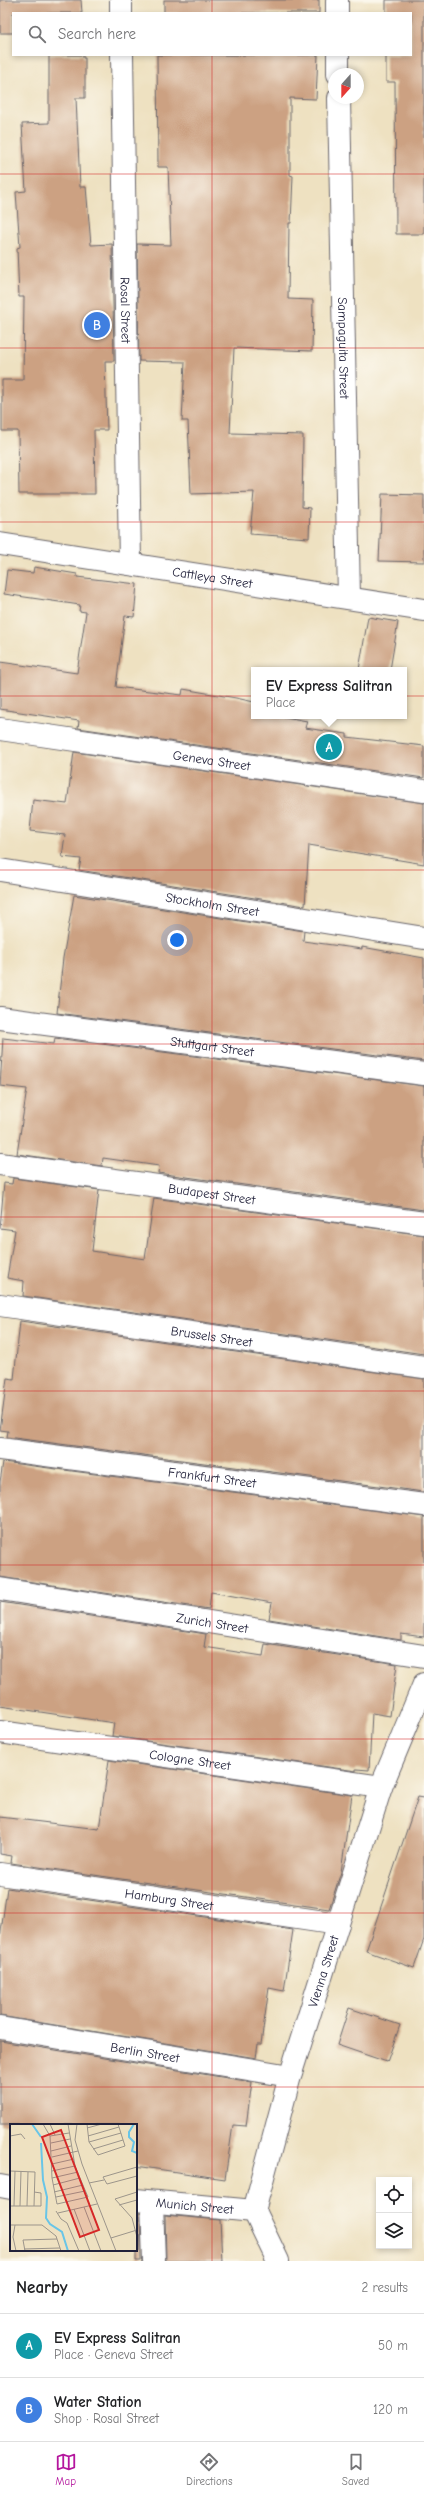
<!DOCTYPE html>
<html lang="en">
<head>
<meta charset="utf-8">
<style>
	:root { --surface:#fff; --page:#f2f2f2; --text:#202124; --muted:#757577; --line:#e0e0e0; --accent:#b5179e }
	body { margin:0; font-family:"Comic Neue",sans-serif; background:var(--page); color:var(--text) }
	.controls { position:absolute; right:12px; bottom:12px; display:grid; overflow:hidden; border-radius:0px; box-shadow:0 2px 6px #0003 }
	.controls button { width:36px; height:36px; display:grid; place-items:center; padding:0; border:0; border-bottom:1px solid var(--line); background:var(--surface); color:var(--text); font:20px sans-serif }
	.compass { position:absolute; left:328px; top:68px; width:36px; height:36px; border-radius:50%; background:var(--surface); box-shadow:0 2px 6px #0003; rotate:201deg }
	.you { position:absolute; left:177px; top:940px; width:14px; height:14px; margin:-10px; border:3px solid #fff; border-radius:50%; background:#1a73e8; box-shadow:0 0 0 6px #1a73e833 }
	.badge { display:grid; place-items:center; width:26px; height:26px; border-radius:50%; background:var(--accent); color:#fff; font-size:13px; font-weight:700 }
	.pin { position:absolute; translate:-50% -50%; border:2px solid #fff; box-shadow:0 1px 4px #0006 }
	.popup { position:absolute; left:251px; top:667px; width:156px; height:52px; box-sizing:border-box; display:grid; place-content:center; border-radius:0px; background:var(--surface); filter:drop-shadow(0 1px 3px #0005); font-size:13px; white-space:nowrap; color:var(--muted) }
	.popup b { font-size:15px; color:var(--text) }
	.popup::after { content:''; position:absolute; left:50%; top:100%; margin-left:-8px; border:8px solid transparent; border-top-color:var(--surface) }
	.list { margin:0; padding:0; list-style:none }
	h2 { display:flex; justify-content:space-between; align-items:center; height:52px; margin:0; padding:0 16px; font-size:17px }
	h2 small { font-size:13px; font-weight:400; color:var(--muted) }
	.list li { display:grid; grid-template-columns:26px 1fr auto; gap:12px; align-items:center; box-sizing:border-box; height:64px; padding:0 16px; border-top:1px solid var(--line) }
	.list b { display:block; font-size:15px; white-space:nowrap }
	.list p { margin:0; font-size:13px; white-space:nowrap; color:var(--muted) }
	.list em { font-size:13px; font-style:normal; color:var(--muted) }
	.icon { flex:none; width:22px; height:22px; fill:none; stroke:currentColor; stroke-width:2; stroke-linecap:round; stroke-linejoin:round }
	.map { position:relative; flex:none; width:424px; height:2261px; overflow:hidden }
	.search { position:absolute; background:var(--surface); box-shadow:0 2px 6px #0003; left:12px; right:12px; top:12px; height:44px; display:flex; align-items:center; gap:10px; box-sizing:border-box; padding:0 14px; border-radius:0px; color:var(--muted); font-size:15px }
	.sheet { height:180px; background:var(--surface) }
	nav { display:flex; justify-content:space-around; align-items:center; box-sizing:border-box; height:56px; border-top:1px solid var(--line); background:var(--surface); font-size:11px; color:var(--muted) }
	nav a { display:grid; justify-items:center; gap:2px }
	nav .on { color:var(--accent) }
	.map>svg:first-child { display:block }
</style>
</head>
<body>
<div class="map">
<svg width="424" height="2261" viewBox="0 0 424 2261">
	<rect width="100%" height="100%" fill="#fbf7ec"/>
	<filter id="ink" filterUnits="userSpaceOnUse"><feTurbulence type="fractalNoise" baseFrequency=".025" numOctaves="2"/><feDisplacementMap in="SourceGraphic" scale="8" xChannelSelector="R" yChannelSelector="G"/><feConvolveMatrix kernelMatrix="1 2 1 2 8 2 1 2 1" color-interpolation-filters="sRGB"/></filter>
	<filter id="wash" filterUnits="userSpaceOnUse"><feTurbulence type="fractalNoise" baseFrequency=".012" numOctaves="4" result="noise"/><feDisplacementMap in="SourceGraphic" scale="16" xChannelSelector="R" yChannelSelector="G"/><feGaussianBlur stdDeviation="0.9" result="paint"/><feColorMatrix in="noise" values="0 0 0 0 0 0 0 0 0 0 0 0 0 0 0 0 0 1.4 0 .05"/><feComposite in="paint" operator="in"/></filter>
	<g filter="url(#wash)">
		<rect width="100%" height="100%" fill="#eee1c1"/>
		<g id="blocks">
			<g fill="#cca182">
				<path d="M0,0h81l1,13h-69v20h-13z"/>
				<rect x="164" y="0" width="155" height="13"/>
				<path d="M386,0h38v234h-28l-1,-152h-9v-27h25v-42h-25z"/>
				<path d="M49,55h34v3h2v40h-9l4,89h6l5,58 21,-1 2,117h-9l2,69h-13l1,64h-76l-1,-63h-16v-51h21l1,-83h-5l-2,-49 3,-1 -4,-55 10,-1 -4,-67 27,-1z"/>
				<path d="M157,55h161l-2,44 -26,-1v77l3,1 -2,47h-2l-1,76 25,1 -1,51 -78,-3 -4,85 73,2 -1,72 8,1 -1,30 -59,-4 4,-42 -63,2 -3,-73h-6l3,-59 -46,-1 -2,-117 34,1 -3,-78h-10z"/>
				<path d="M382,494l42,1v67l-45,-1z"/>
				<path d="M34,567l43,7v3l60,7 -3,33 -9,-1 -9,71 66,8 1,-6 53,9 18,4v14h26l27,5 -2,7 42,6v3l77,9v32l-346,-50 1,-7 -79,-12v-47l77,11 9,-61 -7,-1 1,-6 -76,-11 3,-24 26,3z"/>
				<path d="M368,617l30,5 -8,48h-31z"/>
				<path d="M74,752l350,51v61l-115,-19 -4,61 -226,-36 2,-11 -19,-2 3,-22 -35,-4 3,-31 34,4z"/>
				<path d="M74,895l230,36 -1,10 59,8v-2l62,11v103l-367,-48 6,-55z"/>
				<path d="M3,1038l51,6 1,-6 369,48v124l-266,-37 1,-7 -56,-8 -1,8 -85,-12 10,-65 -27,-3z"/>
				<path d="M13,1178l86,12 -7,61 53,8 9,-61 270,37v119l-401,-58 1,-15 -17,-3 8,-48 -15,-2 4,-45 8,1z"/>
				<path d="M20,1321l404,58v113l-417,-55 1,-6 -8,-1 7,-52 7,1z"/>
				<path d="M3,1462l421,55v120l-23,-3v6l-132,-21 3,-16 -61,-11 -2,17 -209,-32v-95z"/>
				<path d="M0,1602l206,32 -2,13 59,9 2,-12 132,20 -7,52 -18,-3 -3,57 -13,-1v2l-244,-35 2,-13 -114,-17z"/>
				<path d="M109,1760l243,35 -11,77 -12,37 -318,-46 1,-7 -12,-2v-37l99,12z"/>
				<path d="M418,1797l6,1v141l-10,29 -48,-17z"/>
				<path d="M7,1888l286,42 -9,61 -15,-3 -8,56h-3l-2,14 -256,-42v-77z"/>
				<path d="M349,2008l51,17 -13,37 -50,-17z"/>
				<path d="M0,2041l252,41 -6,44 -13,-1 -8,54 -89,-13v-41h-136z"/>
				<path d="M136,2213h4l1,48h-5z"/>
				<path d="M165,2215l55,5 2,41h-56z"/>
			</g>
		</g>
	</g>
	<g filter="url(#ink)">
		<use href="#blocks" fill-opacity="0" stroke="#69656a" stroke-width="1"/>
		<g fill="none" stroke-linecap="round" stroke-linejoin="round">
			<defs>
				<g id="street">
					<path d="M121,0v13"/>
					<path d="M337,0v13"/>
					<path id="s1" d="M122,55l8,509"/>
					<path d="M338,55v19"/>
					<path id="s2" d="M339,98l10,500"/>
					<path id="s3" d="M0,544l424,66"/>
					<path id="s4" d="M0,729l424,62"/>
					<path id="s5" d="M0,870l424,68"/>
					<path id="s6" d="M0,1018l424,56"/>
					<path id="s7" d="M0,1164l424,59"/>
					<path id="s8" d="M0,1305l424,62"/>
					<path id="s9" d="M0,1449l424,56"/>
					<path id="s10" d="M0,1589l424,67"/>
					<path id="s11" d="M0,1732l381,55"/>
					<path id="s12" d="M0,1874l338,50"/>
					<path id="s13" d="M0,2028l290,48"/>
					<path d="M0,2186l11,2"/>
					<path id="s14" d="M136,2200l118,11"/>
					<path d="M152,2202l2,59"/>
					<path id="s15" d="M278,2261l-24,-50 36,-135 91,-289 43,-103"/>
				</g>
			</defs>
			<use href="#street" stroke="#69656a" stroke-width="24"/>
			<use href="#street" stroke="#fff" stroke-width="22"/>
		</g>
	</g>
	<path fill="none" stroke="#d62828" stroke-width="1" stroke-opacity="0.55" d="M212,0v13M212,55v2206M0,174h424M0,348h424M0,522h424M0,696h424M0,870h424M0,1044h424M0,1217h424M0,1391h424M0,1565h424M0,1739h424M0,1913h424M0,2087h424"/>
	<g text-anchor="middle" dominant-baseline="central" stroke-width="4" stroke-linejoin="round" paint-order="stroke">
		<g font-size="13" fill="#22223b" stroke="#fbf7ec">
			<text stroke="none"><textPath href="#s1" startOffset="255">Rosal Street</textPath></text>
			<text stroke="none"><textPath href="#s2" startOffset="250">Sampaguita Street</textPath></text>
			<text stroke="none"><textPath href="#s3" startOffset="215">Cattleya Street</textPath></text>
			<text stroke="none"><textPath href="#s4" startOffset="214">Geneva Street</textPath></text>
			<text stroke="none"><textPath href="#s5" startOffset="215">Stockholm Street</textPath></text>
			<text stroke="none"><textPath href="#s6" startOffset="214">Stuttgart Street</textPath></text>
			<text stroke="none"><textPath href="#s7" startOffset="214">Budapest Street</textPath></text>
			<text stroke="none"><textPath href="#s8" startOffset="214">Brussels Street</textPath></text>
			<text stroke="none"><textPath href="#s9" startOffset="214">Frankfurt Street</textPath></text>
			<text stroke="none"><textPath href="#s10" startOffset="215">Zurich Street</textPath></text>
			<text stroke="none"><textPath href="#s11" startOffset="192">Cologne Street</textPath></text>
			<text stroke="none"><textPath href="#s12" startOffset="171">Hamburg Street</textPath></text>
			<text stroke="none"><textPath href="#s15" startOffset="305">Vienna Street</textPath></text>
			<text stroke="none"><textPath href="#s13" startOffset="147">Berlin Street</textPath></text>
			<text stroke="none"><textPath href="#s14" startOffset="59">Munich Street</textPath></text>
		</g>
	</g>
	<g transform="translate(10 2124)">
		<rect width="127" height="127" fill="#eee1c1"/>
		<path fill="none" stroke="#69c5e7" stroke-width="2" d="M22,0l9,13M124,0l-5,8v5l5,5 -2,9 5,2M31,19l2,37 4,17 -1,21 4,6 12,8 6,19"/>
		<path fill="none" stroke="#9c958b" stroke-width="1" d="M33,0l7,12 2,42 5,26 31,-7 -13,-31 -7,-42M40,0l5,11M67,0l-2,16 7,24 34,87M77,0l2,18 9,13 27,-9 -7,-22M77,4l15,-4M0,12l11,-2 4,5M40,12l19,-3M78,12l31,-9M79,18l32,-9M41,19l19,-4M83,25l30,-9M41,27l20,-5M42,33l26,-6M42,40l22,-5M127,43l-34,10 4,7 30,-8M0,47l25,1 -1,34M42,47l23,-5M42,54l26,-6M79,59l15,-3M43,61l27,-7M44,68l29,-7M127,68l-22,7 17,19 5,19M46,73l29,-6M109,81l18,-5M0,82h31v-13l-7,-1M4,82l1,-35M10,82l1,-35M17,82l1,-34M74,83l17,44M64,85l16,42M46,87l5,8 6,4 12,28M48,89l39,-9M0,101h32l14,11 5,15M3,113l3,14M3,113l2,-12M101,114l26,-8M14,125l36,-1M15,127l-2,-11 34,-1"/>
		<path fill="#d62828" fill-opacity="0.15" stroke="#d62828" stroke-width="2" d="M51,6l38,100 -19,7 -38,-100z"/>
		<rect width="127" height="127" fill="none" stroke="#22223b" stroke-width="2"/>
	</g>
</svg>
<div class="controls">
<button><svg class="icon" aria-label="locate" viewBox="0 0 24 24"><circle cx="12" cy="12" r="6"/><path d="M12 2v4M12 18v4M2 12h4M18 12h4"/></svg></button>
<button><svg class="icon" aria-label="layers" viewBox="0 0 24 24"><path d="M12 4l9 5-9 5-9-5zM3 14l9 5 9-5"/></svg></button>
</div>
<svg class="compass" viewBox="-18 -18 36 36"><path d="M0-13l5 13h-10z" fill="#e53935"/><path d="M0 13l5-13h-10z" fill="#757577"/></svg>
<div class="you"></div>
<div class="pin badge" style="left:329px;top:747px;background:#0f9aa8">A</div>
<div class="popup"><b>EV Express Salitran</b>Place</div>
<div class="pin badge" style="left:97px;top:325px;background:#3f7fe0">B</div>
<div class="search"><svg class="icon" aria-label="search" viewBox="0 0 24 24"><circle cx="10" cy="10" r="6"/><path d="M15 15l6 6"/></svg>Search here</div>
</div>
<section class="sheet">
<h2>Nearby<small>2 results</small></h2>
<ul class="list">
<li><span class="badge" style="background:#0f9aa8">A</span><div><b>EV Express Salitran</b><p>Place · Geneva Street</p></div><em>50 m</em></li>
<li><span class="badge" style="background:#3f7fe0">B</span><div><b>Water Station</b><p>Shop · Rosal Street</p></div><em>120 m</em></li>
</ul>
</section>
<nav>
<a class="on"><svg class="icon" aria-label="map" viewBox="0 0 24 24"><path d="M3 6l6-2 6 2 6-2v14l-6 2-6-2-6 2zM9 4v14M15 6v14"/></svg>Map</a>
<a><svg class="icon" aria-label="directions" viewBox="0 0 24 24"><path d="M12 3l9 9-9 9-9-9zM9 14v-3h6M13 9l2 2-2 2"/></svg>Directions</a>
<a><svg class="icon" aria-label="saved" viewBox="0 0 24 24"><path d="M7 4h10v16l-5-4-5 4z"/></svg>Saved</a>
</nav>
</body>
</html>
